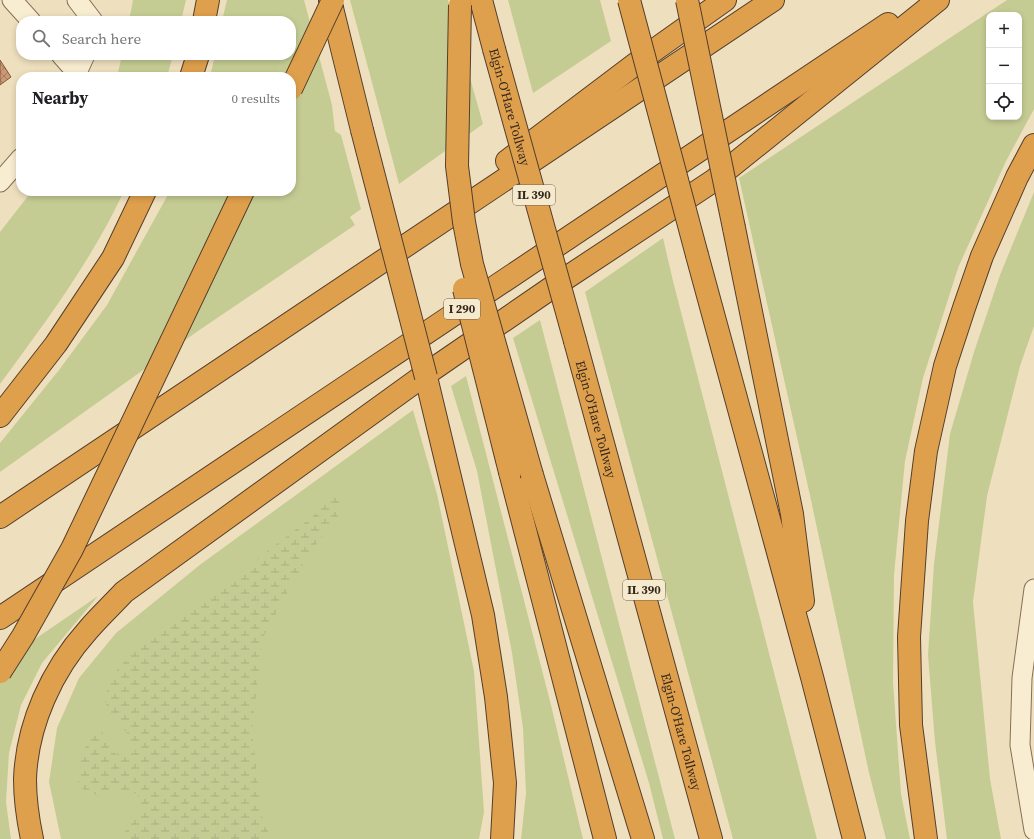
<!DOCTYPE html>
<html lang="en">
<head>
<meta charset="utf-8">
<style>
	:root { --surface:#fff; --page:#f6f6f6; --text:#202124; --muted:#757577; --line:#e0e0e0 }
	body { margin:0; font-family:"Source Serif 4",serif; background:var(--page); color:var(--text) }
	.controls { position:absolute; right:12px; top:12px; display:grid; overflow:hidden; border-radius:8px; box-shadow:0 2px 6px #0003 }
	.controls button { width:36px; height:36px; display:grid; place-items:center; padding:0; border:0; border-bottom:1px solid var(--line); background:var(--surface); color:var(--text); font:20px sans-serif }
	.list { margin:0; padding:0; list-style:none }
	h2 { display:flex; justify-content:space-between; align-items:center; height:52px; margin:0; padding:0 16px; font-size:17px }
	h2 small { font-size:13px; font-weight:400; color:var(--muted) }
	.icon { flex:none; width:22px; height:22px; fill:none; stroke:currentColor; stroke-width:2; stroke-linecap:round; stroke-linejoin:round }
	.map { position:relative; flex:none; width:1034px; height:839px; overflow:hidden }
	.search { position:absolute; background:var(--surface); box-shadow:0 2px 6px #0003; left:16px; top:16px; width:280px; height:44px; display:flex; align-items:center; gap:10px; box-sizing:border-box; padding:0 14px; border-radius:16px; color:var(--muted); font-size:15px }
	.panel { position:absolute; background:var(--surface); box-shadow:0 2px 6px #0003; left:16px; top:72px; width:280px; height:124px; border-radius:16px }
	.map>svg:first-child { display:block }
</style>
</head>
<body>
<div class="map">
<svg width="1034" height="839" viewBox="0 0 1034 839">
	<defs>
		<pattern id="wetland-marsh" width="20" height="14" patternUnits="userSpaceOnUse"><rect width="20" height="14" fill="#c5cc93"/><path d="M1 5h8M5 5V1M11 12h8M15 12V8" fill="none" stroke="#aaaf7e"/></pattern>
		<pattern id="building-cross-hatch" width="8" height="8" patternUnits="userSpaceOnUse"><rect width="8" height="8" fill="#cd9974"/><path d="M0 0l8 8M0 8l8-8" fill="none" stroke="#a77d5e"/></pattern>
	</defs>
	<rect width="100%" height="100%" fill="#eee0be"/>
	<g fill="#c5cc93" fill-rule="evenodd">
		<path d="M133,0h53l-5,21h-52z"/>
		<path d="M227,0h77l28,105 3,26 6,4 20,74 -11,8 5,8 -157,106 -198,141v-29l59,-73 48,-65 63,-114h121v-114h-81l5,-22h76v-34h-69z"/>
		<path d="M350,0h98l35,124 -84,60z"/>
		<path d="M508,0h92l11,41 -78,52z"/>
		<path d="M1007,0h27v109l-28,52 -48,107 -35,110 -18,83 -11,114 -1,107 8,112 9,45h-24l-17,-66 -58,-273 -72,-322zM989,15h30v102h-30z"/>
		<path d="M122,55h51l-6,22h-50z"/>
		<path d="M32,191h92c-32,69 -79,132 -124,193v-152z"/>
		<path d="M1034,192v134l-14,40 -33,130 -14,106 17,177 11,60h-54l-12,-97 -7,-87 6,-91 16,-130 24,-82 26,-77z"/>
		<path d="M663,238l10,43 144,558h-84l-148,-547z"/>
		<path d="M540,320l135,519h-12l-14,-56 -136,-445z"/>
		<path d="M466,376l85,329 32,134h-62l5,-46 -3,-65 -11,-75 -35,-182 -26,-85z"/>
		<path d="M413,410l24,84 37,177 10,141 -5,27h-418l-12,-57 8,-54 22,-50 37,-45 85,-69z"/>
		<path d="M98,596l-56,67 -21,42 -12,48 -3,49 5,37h-11v-176z"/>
	</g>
	<path fill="url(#wetland-marsh)" d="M337,496l3,3 1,13 -33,43 -45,82 -11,91 10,88 9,23h-152l20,-25 -1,-20 -27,-6 -5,5 -7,3 -21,-9c0,-19 3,-47 23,-55l10,8 4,14 20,-1 -5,-16 -22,-27 -4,-12 10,-25 17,-18 181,-138 19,-18z"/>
	<path fill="url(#building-cross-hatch)" stroke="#855a3d" d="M0,60l11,17 -11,8z"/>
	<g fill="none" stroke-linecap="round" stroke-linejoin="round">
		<defs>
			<g id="minor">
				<path d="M12,0l19,21"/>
				<path d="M77,0l16,21"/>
				<path d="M61,55l16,18"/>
				<path d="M75,77l10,-22"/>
				<path d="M0,182l21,-24"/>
				<path d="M1034,589l-12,89 -2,67 14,85"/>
			</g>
			<g id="highway">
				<path d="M330,0l32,130"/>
				<path d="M481,0l13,49"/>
				<path d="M204,21l4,-21"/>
				<path d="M191,77l7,-22"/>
				<path d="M507,161l139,-105 79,-56"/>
				<path d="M734,228l58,286 11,87"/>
				<path d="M697,255l115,422 42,162"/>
				<path id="s1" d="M575,341l136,498"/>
				<path d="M426,377l57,238 13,82 9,86 -3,56"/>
				<path d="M0,416l56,-72 57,-86 32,-67"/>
				<path d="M510,472l95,367"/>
				<path d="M532,475l111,364"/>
				<path d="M0,517l773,-517"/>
				<path d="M0,618l888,-594"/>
				<path d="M32,839c-4,-19 -7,-41 -7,-60 2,-55 27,-109 63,-149 11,-13 24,-25 36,-38l299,-216 134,-92 156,-103 225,-181"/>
				<path d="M926,839l-15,-114 -2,-88 8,-116 9,-70 19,-85 19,-58 18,-52 35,-79 17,-32"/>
			</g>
		</defs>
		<use href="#minor" stroke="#867057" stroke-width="21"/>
		<use href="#highway" stroke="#543e2c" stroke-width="24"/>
		<use href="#minor" stroke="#f9edd1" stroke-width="19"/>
		<use href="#highway" stroke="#dfa04d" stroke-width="22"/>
		<defs>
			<g id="highway-bridge">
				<path d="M629,0l68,255"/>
				<path d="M687,0l47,228"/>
				<path d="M460,5l-3,161 7,56 8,42 60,211"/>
				<path id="s2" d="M494,49l81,292"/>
				<path d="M291,89l42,-89"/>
				<path d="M362,130l64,247"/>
				<path d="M464,289l46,183"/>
				<path d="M0,672l23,-36 49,-87 171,-358"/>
			</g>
		</defs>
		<use href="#highway-bridge" stroke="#543e2c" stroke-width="24" stroke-linecap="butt"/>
		<use href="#highway-bridge" stroke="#dfa04d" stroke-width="22"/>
	</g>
	<g text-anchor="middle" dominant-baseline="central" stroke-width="3.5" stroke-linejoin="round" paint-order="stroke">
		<g fill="#f5eace" stroke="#6f6251" stroke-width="1">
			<rect x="513" y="185" width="42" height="20" rx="3"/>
			<rect x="444" y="299" width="36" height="20" rx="3"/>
			<rect x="623" y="580" width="42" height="20" rx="3"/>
		</g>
		<g font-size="12" font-weight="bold" fill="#35281c">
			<text x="534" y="195">IL 390</text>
			<text x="462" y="309">I 290</text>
			<text x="644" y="590">IL 390</text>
		</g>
		<g font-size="13" fill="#35281c" stroke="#f5eace">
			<text stroke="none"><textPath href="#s2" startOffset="60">Elgin-O'Hare Tollway</textPath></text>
			<text stroke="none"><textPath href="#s1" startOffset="81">Elgin-O'Hare Tollway</textPath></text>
			<text stroke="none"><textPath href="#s1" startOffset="405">Elgin-O'Hare Tollway</textPath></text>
		</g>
	</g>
</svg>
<div class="controls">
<button>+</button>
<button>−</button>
<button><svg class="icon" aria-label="locate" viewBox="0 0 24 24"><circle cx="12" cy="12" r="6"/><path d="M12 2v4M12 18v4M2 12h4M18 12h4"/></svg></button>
</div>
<div class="search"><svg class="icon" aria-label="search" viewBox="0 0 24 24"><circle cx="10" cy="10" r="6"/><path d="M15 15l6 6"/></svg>Search here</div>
<section class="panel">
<h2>Nearby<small>0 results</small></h2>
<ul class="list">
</ul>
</section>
</div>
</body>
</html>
